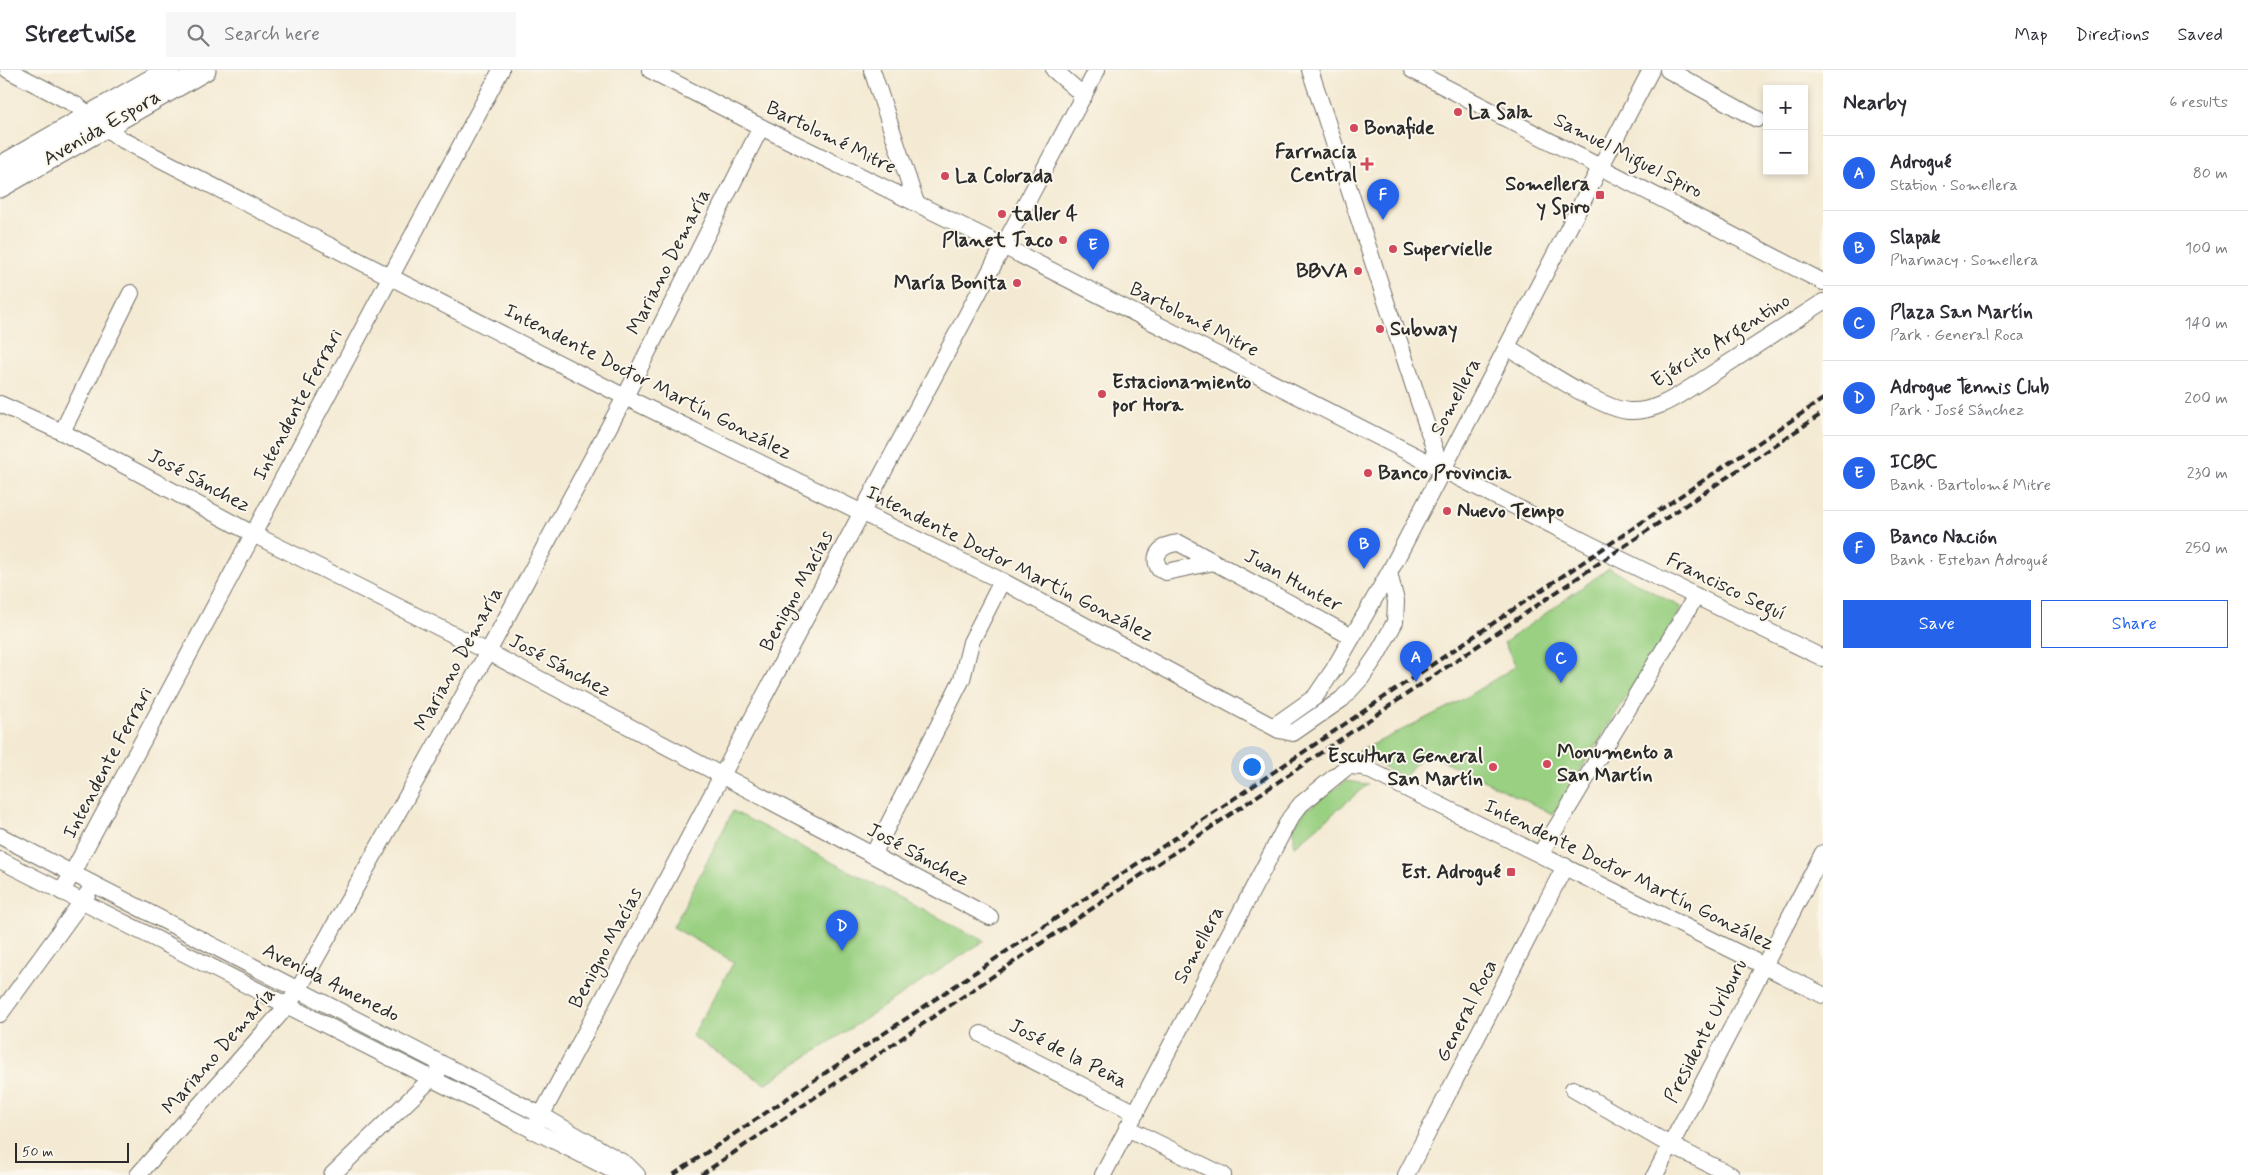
<!DOCTYPE html>
<html lang="en">
<head>
<meta charset="utf-8">
<style>
	:root { --surface:#fff; --page:#f7f7f7; --text:#2b2b33; --muted:#7c7c81; --line:#e1e1e2; --accent:#2563eb }
	body { margin:0; font-family:Mynerve,sans-serif; background:var(--page); color:var(--text) }
	.controls { position:absolute; right:15px; top:15px; display:grid; overflow:hidden; border-radius:0px; box-shadow:0 2px 8px #0003 }
	.controls button { width:45px; height:45px; display:grid; place-items:center; padding:0; border:0; border-bottom:1px solid var(--line); background:var(--surface); color:var(--text); font:25px sans-serif }
	.scale { position:absolute; left:15px; bottom:12px; width:114px; box-sizing:border-box; padding-left:5px; border:2px solid #2b2b2b; border-top:0; font-size:14px; line-height:18px; white-space:nowrap; color:#2b2b2b; -webkit-text-stroke:4px #fbf7ec; paint-order:stroke }
	.you { position:absolute; left:1251px; top:696px; width:18px; height:18px; margin:-12px; border:4px solid #fff; border-radius:50%; background:#1a73e8; box-shadow:0 0 0 8px #1a73e833 }
	.badge { display:grid; place-items:center; width:32px; height:32px; border-radius:50%; background:var(--accent); color:#fff; font-size:16px; font-weight:700 }
	.pin { position:absolute; translate:-50% -41px; filter:drop-shadow(0 1px 2px #0008) }
	.pin::after { content:''; position:absolute; top:26px; width:18px; height:15px; background:inherit; clip-path:polygon(0 0,100% 0,50% 100%) }
	.list { margin:0; padding:0; list-style:none }
	h2 { display:flex; justify-content:space-between; align-items:center; height:65px; margin:0; padding:0 20px; font-size:21px }
	h2 small { font-size:16px; font-weight:400; color:var(--muted) }
	.list li { display:grid; grid-template-columns:32px 1fr auto; gap:15px; align-items:center; box-sizing:border-box; height:75px; padding:0 20px; border-top:1px solid var(--line) }
	.list b { display:block; font-size:19px; white-space:nowrap }
	.list p { margin:0; font-size:16px; white-space:nowrap; color:var(--muted) }
	.list em { font-size:16px; font-style:normal; color:var(--muted) }
	.actions { display:flex; gap:10px; padding:15px 20px }
	.actions a { flex:1; padding:11px 0; border:1px solid var(--accent); border-radius:0px; text-align:center; font-size:18px; color:var(--accent) }
	.actions .main { background:var(--accent); color:#fff }
	.icon { flex:none; width:28px; height:28px; fill:none; stroke:currentColor; stroke-width:2; stroke-linecap:round; stroke-linejoin:round }
	.map { position:relative; flex:none; width:1823px; height:1105px; overflow:hidden }
	header { display:flex; align-items:center; gap:30px; box-sizing:border-box; height:70px; padding:0 25px; background:var(--surface); border-bottom:1px solid var(--line) }
	header strong { font-size:24px }
	nav { display:flex; gap:28px; margin-inline-start:auto; font-size:18px }
	.search { width:350px; height:45px; background:var(--page); display:flex; align-items:center; gap:12px; box-sizing:border-box; padding:0 18px; border-radius:0px; color:var(--muted); font-size:19px }
	main { display:flex }
	aside { flex:1; background:var(--surface) }
	.map>svg:first-child { display:block }
</style>
</head>
<body>
<header>
<strong>Streetwise</strong>
<div class="search"><svg class="icon" aria-label="search" viewBox="0 0 24 24"><circle cx="10" cy="10" r="6"/><path d="M15 15l6 6"/></svg>Search here</div>
<nav><a>Map</a><a>Directions</a><a>Saved</a></nav>
</header>
<main>
<div class="map">
<svg width="1823" height="1105" viewBox="0 0 1823 1105">
	<rect width="100%" height="100%" fill="#fbf7ec"/>
	<filter id="ink" filterUnits="userSpaceOnUse"><feTurbulence type="fractalNoise" baseFrequency=".02" numOctaves="2"/><feDisplacementMap in="SourceGraphic" scale="10" xChannelSelector="R" yChannelSelector="G"/><feConvolveMatrix kernelMatrix="1 2 1 2 8 2 1 2 1" color-interpolation-filters="sRGB"/></filter>
	<filter id="wash" filterUnits="userSpaceOnUse"><feTurbulence type="fractalNoise" baseFrequency=".0096" numOctaves="4" result="noise"/><feDisplacementMap in="SourceGraphic" scale="20" xChannelSelector="R" yChannelSelector="G"/><feGaussianBlur stdDeviation="1.12" result="paint"/><feColorMatrix in="noise" values="0 0 0 0 0 0 0 0 0 0 0 0 0 0 0 0 0 1.4 0 .05"/><feComposite in="paint" operator="in"/></filter>
	<g filter="url(#wash)">
		<rect width="100%" height="100%" fill="#f4ead3"/>
		<g fill="#9ad082" stroke="#627e56">
			<path d="M1609,498l73,40 -129,206 -128,-62 -22,26 -30,-17 -19,-7 106,-53 56,-35 -12,-23z"/>
			<path d="M1346,711l22,3 -74,63v-21l12,-16z"/>
			<path d="M733,741l251,130 -219,143 -73,-48 42,-74 -61,-35z"/>
		</g>
	</g>
	<g filter="url(#ink)">
		<g fill="none" stroke-linecap="round" stroke-linejoin="round">
			<defs>
				<g id="minor">
					<path d="M8,0l68,35 45,34 504,258 377,184 277,149 14,3 49,-34 20,-22 15,-22 18,-33 1,-21 -7,-28"/>
					<path d="M650,0l111,57 244,120 586,298 232,113"/>
					<path d="M872,0l44,133"/>
					<path d="M1054,0l30,26"/>
					<path d="M1310,0l131,399"/>
					<path d="M1412,0l411,212"/>
					<path d="M1668,0l89,49"/>
					<path d="M1507,277c27,16 96,64 123,64 21,1 40,-10 57,-21l136,-88"/>
					<path d="M0,334l62,28 191,102 235,118 502,265"/>
					<path d="M62,362l69,-139"/>
					<path d="M1214,492l-48,10 -7,-3c-8,-16 5,-25 20,-26l173,94"/>
					<path d="M1274,656l41,-29 19,-28 55,-96 262,-503"/>
					<path d="M0,766l541,279 86,50 10,10"/>
					<path d="M1541,783l155,-257"/>
					<path d="M873,785l89,-176 9,-37 31,-61"/>
					<path d="M0,790l622,315"/>
					<path d="M62,822l439,-822"/>
					<path d="M0,944l88,-121"/>
					<path d="M981,964l155,79"/>
					<path d="M1573,1019l97,56 61,30"/>
					<path d="M1127,1058l96,47"/>
					<path d="M533,1061l564,-1061"/>
					<path d="M138,1105l150,-170 10,-15 190,-338 137,-255 136,-270"/>
					<path d="M332,1105l106,-103"/>
					<path d="M1103,1105l187,-357 11,-14 47,-38 15,1 460,228"/>
					<path d="M1406,1105l159,-309"/>
					<path d="M1655,1105l168,-322"/>
				</g>
				<g id="major">
					<path d="M0,97l169,-97"/>
					<path d="M0,117l205,-117"/>
				</g>
			</defs>
			<use href="#minor" stroke="#716e66" stroke-width="18"/>
			<use href="#major" stroke="#716e66" stroke-width="23"/>
			<use href="#minor" stroke="#fff" stroke-width="16"/>
			<use href="#major" stroke="#fff" stroke-width="21"/>
			<g stroke="#2b2b2b" stroke-width="4" stroke-dasharray="8 4" stroke-linecap="butt">
				<path d="M673,1105l641,-430 509,-346"/>
				<path d="M701,1105l910,-620 212,-142"/>
			</g>
		</g>
	</g>
	<g fill="#d1495b" stroke="#fbf7ec" stroke-width="2">
		<circle cx="1458" cy="42" r="5"/>
		<circle cx="1354" cy="58" r="5"/>
		<path d="M1364.5 86.5h5v5h5v5h-5v5h-5v-5h-5v-5h5z"/>
		<circle cx="945" cy="106" r="5"/>
		<rect x="1595" y="120" width="10" height="10" rx="2.5"/>
		<circle cx="1002" cy="144" r="5"/>
		<circle cx="1063" cy="170" r="5"/>
		<circle cx="1393" cy="179" r="5"/>
		<circle cx="1358" cy="201" r="5"/>
		<circle cx="1017" cy="213" r="5"/>
		<circle cx="1380" cy="259" r="5"/>
		<circle cx="1102" cy="324" r="5"/>
		<circle cx="1368" cy="403" r="5"/>
		<circle cx="1447" cy="441" r="5"/>
		<circle cx="1547" cy="694" r="5"/>
		<circle cx="1493" cy="697" r="5"/>
		<rect x="1506" y="797" width="10" height="10" rx="2.5"/>
	</g>
	<g text-anchor="middle" dominant-baseline="central" stroke-width="4" stroke-linejoin="round" paint-order="stroke">
		<g font-size="20" font-weight="bold" fill="#2b2b2b" stroke="#fbf7ec" text-anchor="start">
			<text x="1468" y="42">La Sala</text>
			<text x="1364" y="58">Bonafide</text>
			<text x="1357" y="82" text-anchor="end">Farrnacia<tspan x="1357" dy="23">Central</tspan></text>
			<text x="955" y="106">La Colorada</text>
			<text x="1590" y="114" text-anchor="end">Somellera<tspan x="1590" dy="23">y Spiro</tspan></text>
			<text x="1012" y="144">taller 4</text>
			<text x="1053" y="170" text-anchor="end">Planet Taco</text>
			<text x="1403" y="179">Supervielle</text>
			<text x="1348" y="201" text-anchor="end">BBVA</text>
			<text x="1007" y="213" text-anchor="end">María Bonita</text>
			<text x="1390" y="259">Subway</text>
			<text x="1112" y="312">Estacionamiento<tspan x="1112" dy="23">por Hora</tspan></text>
			<text x="1378" y="403">Banco Provincia</text>
			<text x="1457" y="441">Nuevo Tempo</text>
			<text x="1557" y="682">Monumento a<tspan x="1557" dy="23">San Martín</tspan></text>
			<text x="1483" y="686" text-anchor="end">Escultura General<tspan x="1483" dy="23">San Martín</tspan></text>
			<text x="1501" y="802" text-anchor="end">Est. Adrogué</text>
		</g>
		<g font-size="20" fill="#2b2b2b" stroke="#fbf7ec">
			<text transform="translate(102 58) rotate(-30)">Avenida Espora</text>
			<text transform="translate(831 68) rotate(26)">Bartolomé Mitre</text>
			<text transform="translate(1628 86) rotate(27)">Samuel Miguel Spiro</text>
			<text transform="translate(669 192) rotate(-63)">Mariano Demaría</text>
			<text transform="translate(1194 250) rotate(27)">Bartolomé Mitre</text>
			<text transform="translate(1721 271) rotate(-32)">Ejército Argentino</text>
			<text transform="translate(648 312) rotate(27)">Intendente Doctor Martín González</text>
			<text transform="translate(1456 327) rotate(-62)">Somellera</text>
			<text transform="translate(298 335) rotate(-62)">Intendente Ferrari</text>
			<text transform="translate(199 411) rotate(28)">José Sánchez</text>
			<text transform="translate(1010 494) rotate(27)">Intendente Doctor Martín González</text>
			<text transform="translate(1293 511) rotate(29)">Juan Hunter</text>
			<text transform="translate(1726 517) rotate(26)">Francisco Seguí</text>
			<text transform="translate(797 521) rotate(-62)">Benigno Macías</text>
			<text transform="translate(459 589) rotate(-61)">Mariano Demaría</text>
			<text transform="translate(560 596) rotate(28)">José Sánchez</text>
			<text transform="translate(108 693) rotate(-62)">Intendente Ferrari</text>
			<text transform="translate(918 785) rotate(28)">José Sánchez</text>
			<text transform="translate(1629 805) rotate(26)">Intendente Doctor Martín González</text>
			<text transform="translate(1199 875) rotate(-62)">Somellera</text>
			<text transform="translate(606 878) rotate(-62)">Benigno Macías</text>
			<text transform="translate(331 913) rotate(27)">Avenida Amenedo</text>
			<text transform="translate(1467 941) rotate(-63)">General Roca</text>
			<text transform="translate(1706 961) rotate(-63)">Presidente Uriburu</text>
			<text transform="translate(219 981) rotate(-49)">Mariano Demaría</text>
			<text transform="translate(1068 984) rotate(27)">José de la Peña</text>
		</g>
	</g>
</svg>
<div class="controls">
<button>+</button>
<button>−</button>
</div>
<div class="scale">50 m</div>
<div class="you"></div>
<div class="pin badge" style="left:1416px;top:612px">A</div>
<div class="pin badge" style="left:1364px;top:499px">B</div>
<div class="pin badge" style="left:1561px;top:613px">C</div>
<div class="pin badge" style="left:842px;top:881px">D</div>
<div class="pin badge" style="left:1093px;top:200px">E</div>
<div class="pin badge" style="left:1383px;top:150px">F</div>
</div>
<aside>
<h2>Nearby<small>6 results</small></h2>
<ul class="list">
<li><span class="badge">A</span><div><b>Adrogué</b><p>Station · Somellera</p></div><em>80 m</em></li>
<li><span class="badge">B</span><div><b>Slapak</b><p>Pharmacy · Somellera</p></div><em>100 m</em></li>
<li><span class="badge">C</span><div><b>Plaza San Martín</b><p>Park · General Roca</p></div><em>140 m</em></li>
<li><span class="badge">D</span><div><b>Adrogue Tennis Club</b><p>Park · José Sánchez</p></div><em>200 m</em></li>
<li><span class="badge">E</span><div><b>ICBC</b><p>Bank · Bartolomé Mitre</p></div><em>230 m</em></li>
<li><span class="badge">F</span><div><b>Banco Nación</b><p>Bank · Esteban Adrogué</p></div><em>250 m</em></li>
</ul>
<div class="actions"><a class="main">Save</a><a>Share</a></div>
</aside>
</main>
</body>
</html>
